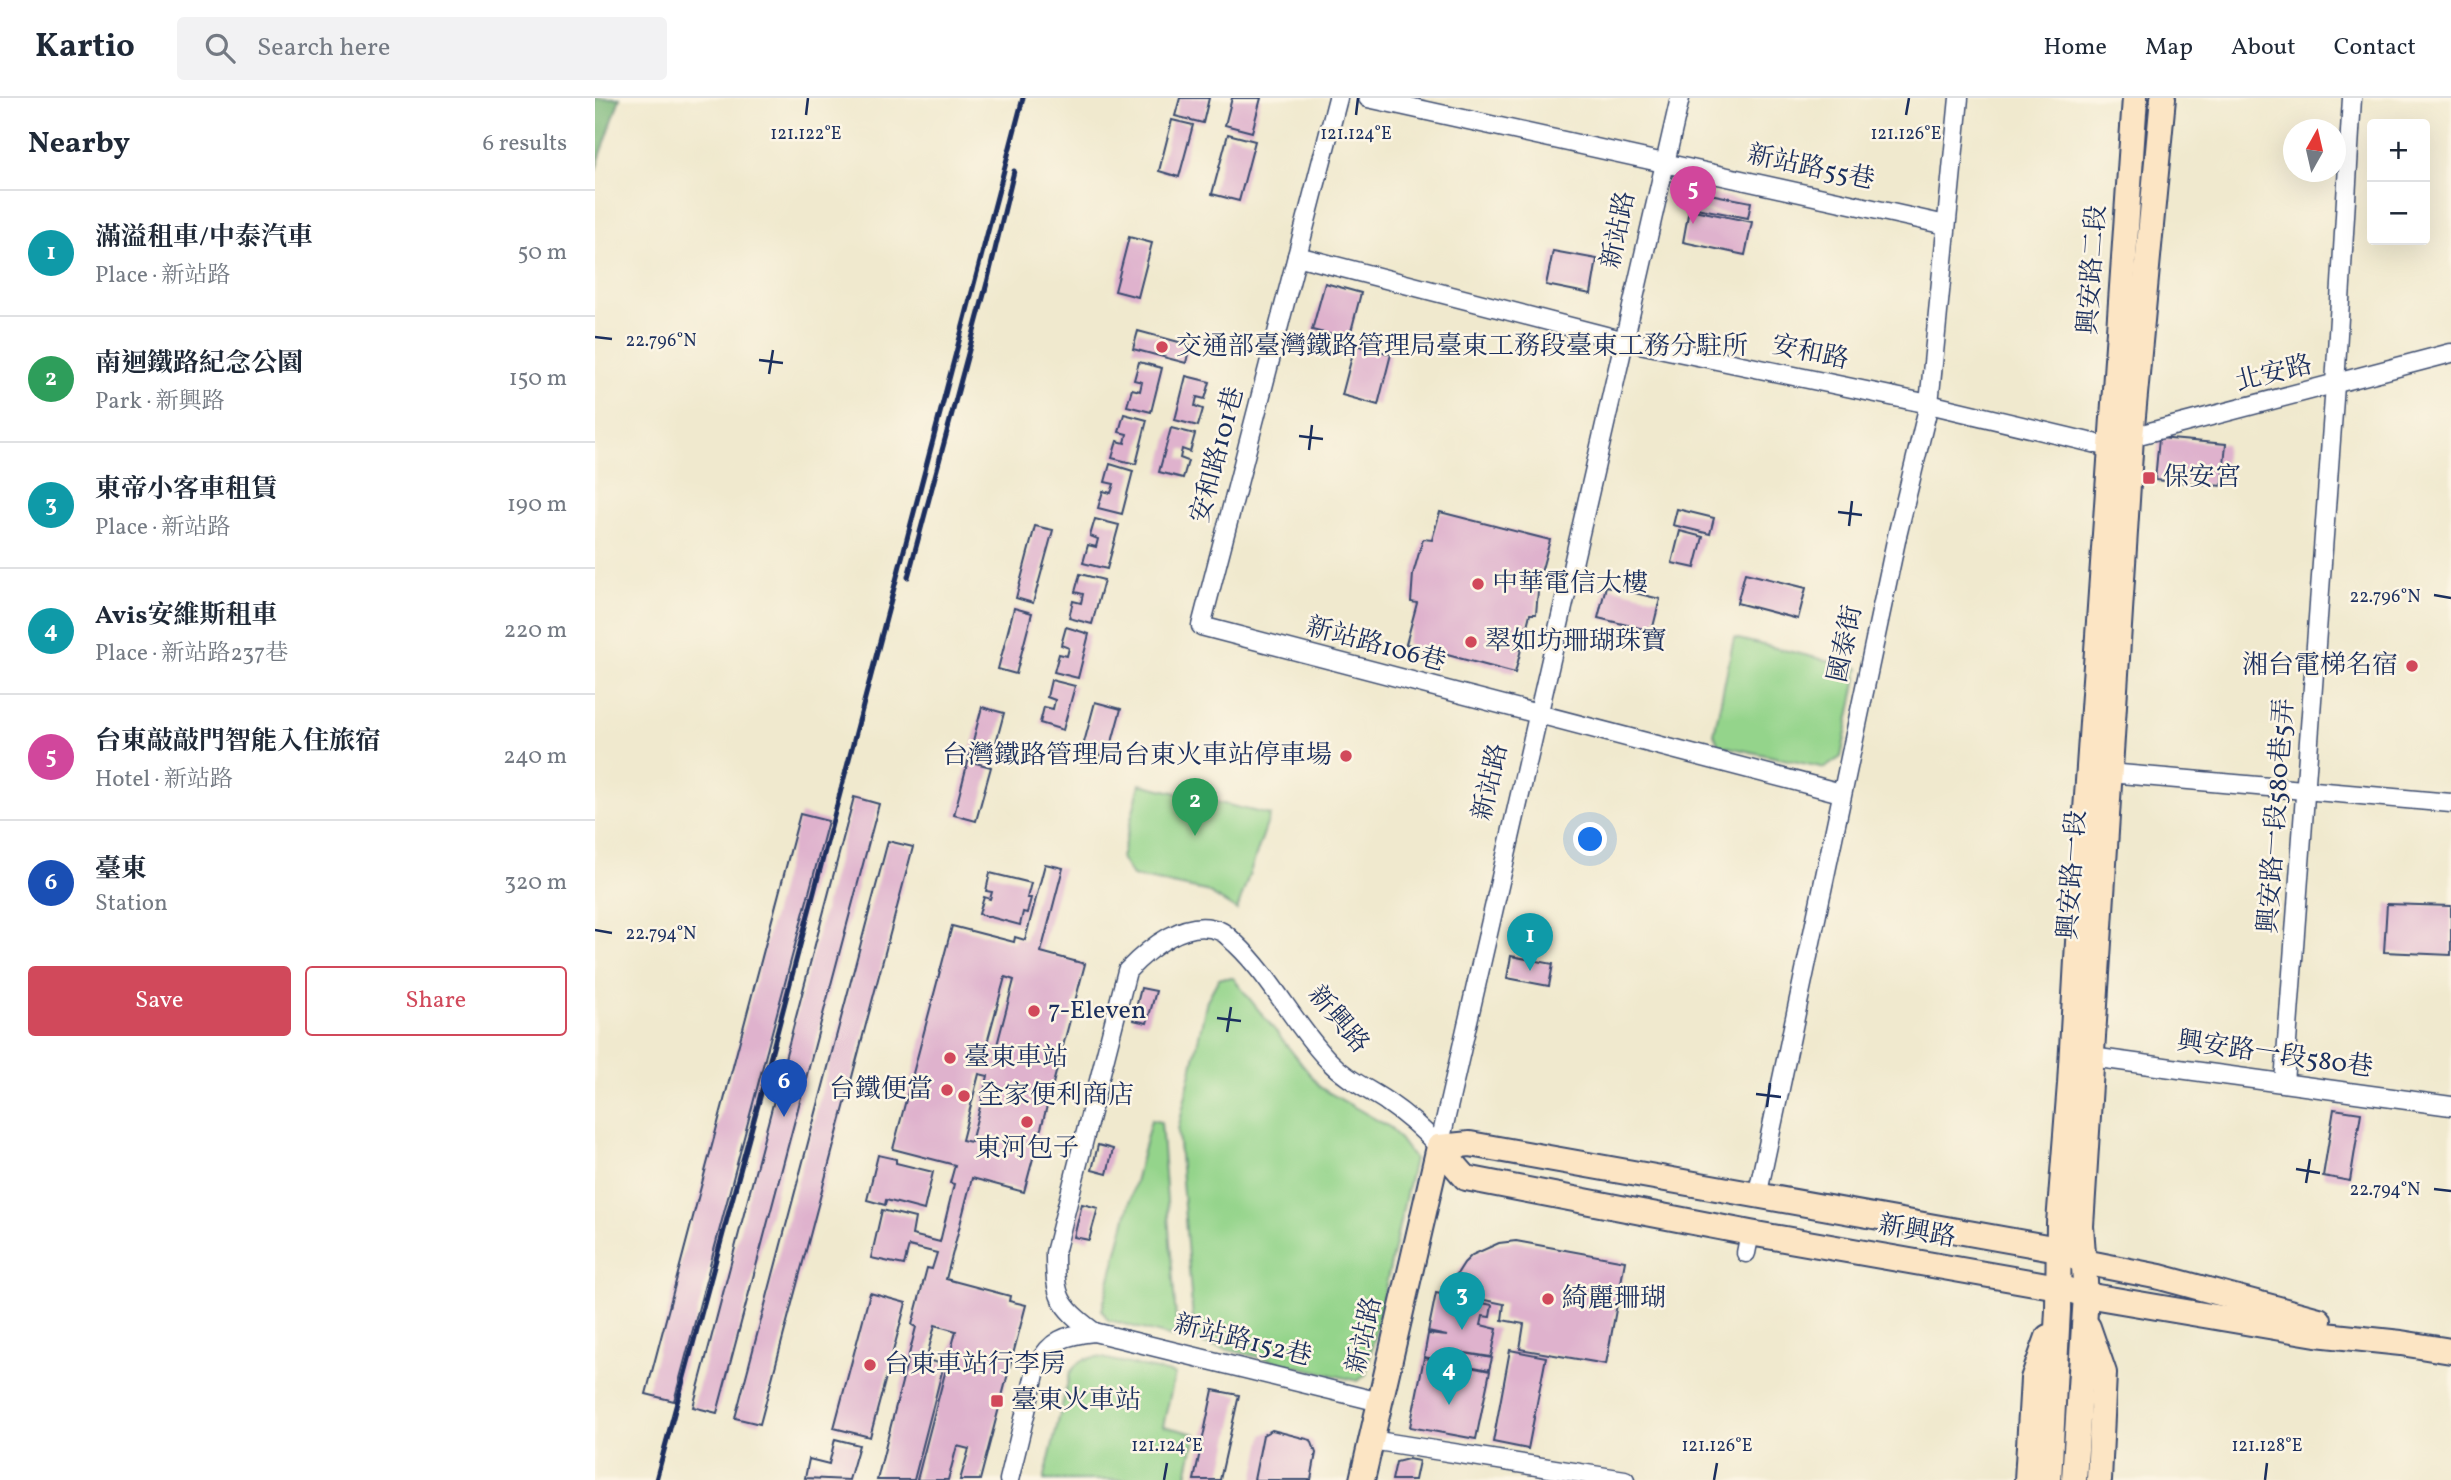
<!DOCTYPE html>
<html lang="en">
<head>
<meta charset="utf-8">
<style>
	:root { --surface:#fff; --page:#f2f2f3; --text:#1f2937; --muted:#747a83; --line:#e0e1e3; --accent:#d1495b }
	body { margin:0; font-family:Vollkorn,"Noto Serif TC",serif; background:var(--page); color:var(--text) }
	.controls { position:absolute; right:21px; top:21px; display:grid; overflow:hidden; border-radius:7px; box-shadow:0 7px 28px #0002 }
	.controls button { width:63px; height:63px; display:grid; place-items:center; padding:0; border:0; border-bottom:2px solid var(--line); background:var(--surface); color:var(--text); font:35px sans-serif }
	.compass { position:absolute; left:1688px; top:21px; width:63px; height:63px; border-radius:50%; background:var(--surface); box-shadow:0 7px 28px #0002; rotate:8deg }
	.you { position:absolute; left:996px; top:742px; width:24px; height:24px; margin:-18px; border:5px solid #fff; border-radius:50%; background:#1a73e8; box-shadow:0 0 0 10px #1a73e833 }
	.badge { display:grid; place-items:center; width:46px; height:46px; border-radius:50%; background:var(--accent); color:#fff; font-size:23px; font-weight:700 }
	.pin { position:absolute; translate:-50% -58px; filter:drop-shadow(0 2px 4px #0008) }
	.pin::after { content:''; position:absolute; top:37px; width:24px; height:21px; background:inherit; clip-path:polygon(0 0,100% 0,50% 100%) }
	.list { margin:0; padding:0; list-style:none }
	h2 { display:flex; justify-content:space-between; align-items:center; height:91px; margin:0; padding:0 28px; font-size:30px }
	h2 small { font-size:23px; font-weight:400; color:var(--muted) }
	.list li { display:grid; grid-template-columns:46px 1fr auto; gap:21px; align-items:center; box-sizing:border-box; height:126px; padding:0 28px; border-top:2px solid var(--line) }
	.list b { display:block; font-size:26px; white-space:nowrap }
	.list p { margin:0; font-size:23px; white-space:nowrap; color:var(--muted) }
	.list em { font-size:23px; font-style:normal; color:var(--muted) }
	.actions { display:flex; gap:14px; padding:21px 28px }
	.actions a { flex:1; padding:16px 0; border:2px solid var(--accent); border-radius:7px; text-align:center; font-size:24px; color:var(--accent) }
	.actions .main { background:var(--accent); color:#fff }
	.icon { flex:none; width:38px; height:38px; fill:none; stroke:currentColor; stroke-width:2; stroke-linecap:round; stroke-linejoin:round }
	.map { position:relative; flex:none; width:1856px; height:1382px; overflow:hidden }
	header { display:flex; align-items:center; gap:42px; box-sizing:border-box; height:98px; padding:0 35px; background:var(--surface); border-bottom:2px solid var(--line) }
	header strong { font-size:33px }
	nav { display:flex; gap:38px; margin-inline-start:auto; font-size:24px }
	.search { width:490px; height:63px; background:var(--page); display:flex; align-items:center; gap:18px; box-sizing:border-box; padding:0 24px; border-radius:7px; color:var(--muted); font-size:26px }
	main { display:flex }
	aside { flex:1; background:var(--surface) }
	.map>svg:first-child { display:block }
</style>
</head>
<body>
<header>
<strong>Kartio</strong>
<div class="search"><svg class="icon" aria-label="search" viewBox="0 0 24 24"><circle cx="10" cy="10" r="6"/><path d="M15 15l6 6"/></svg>Search here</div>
<nav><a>Home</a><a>Map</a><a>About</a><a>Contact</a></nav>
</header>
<main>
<aside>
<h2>Nearby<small>6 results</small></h2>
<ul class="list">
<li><span class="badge" style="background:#0f9aa8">1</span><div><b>滿溢租車/中泰汽車</b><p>Place · 新站路</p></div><em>50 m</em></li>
<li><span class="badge" style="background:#2e9e5b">2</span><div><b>南迴鐵路紀念公園</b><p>Park · 新興路</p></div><em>150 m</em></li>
<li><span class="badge" style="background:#0f9aa8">3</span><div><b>東帝小客車租賃</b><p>Place · 新站路</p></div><em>190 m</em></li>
<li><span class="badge" style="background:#0f9aa8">4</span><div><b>Avis安維斯租車</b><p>Place · 新站路237巷</p></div><em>220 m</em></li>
<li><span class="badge" style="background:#d1479c">5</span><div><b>台東敲敲門智能入住旅宿</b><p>Hotel · 新站路</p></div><em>240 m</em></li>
<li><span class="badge" style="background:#1a4fb4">6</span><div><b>臺東</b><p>Station</p></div><em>320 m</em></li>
</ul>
<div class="actions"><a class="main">Save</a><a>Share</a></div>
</aside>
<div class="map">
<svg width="1856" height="1382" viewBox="0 0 1856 1382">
	<rect width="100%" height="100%" fill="#fcf5e5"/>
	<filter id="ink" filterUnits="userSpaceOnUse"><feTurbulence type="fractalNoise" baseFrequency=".0143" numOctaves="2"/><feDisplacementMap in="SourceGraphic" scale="14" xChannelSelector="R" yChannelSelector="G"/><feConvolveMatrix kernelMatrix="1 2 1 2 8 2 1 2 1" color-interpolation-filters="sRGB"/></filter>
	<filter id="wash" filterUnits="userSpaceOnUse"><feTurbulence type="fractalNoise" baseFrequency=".00686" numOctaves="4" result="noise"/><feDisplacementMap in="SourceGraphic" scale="28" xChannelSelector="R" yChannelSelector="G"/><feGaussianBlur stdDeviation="1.57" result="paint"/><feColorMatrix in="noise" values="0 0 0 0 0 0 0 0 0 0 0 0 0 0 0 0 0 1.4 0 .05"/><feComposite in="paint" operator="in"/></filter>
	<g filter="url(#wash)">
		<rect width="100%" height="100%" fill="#f0e9ce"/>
		<g fill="#94d48b" stroke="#588274" stroke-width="2">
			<path d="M1139,540l125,30 -18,89 -16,11 -106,-23 -5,-11z"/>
			<path d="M545,686l130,31 -33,95 -31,-19 -74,-15 -11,-18z"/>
			<path d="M624,880h14l88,110 70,40 23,31 -48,215 -8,7 -158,-38 -6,-10 -16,-203 29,-130z"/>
			<path d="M556,1022l10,2 16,211 -5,4 -64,-17 -6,-10z"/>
			<path d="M503,1259l77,17 -12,52 33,8 -10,46h-142l26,-107c8,-12 14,-15 28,-16z"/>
		</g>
		<path fill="#77b677" stroke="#49726a" stroke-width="2" d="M0,0h25l-25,74z"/>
		<g id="blocks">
			<g fill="#dfb2cd" fill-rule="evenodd">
				<path d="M585,0h29l-6,25 -28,-7z"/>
				<path d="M637,0h29l-9,34 -27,-7z"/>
				<path d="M577,22l21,5 -14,52 -20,-6z"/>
				<path d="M633,36l27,7 -16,60 -27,-7z"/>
				<path d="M1099,93l57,11 -3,16 -57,-11z"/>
				<path d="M1094,111l63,13 -7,33 -62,-13z"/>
				<path d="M534,139l23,6 -14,54 -23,-6z"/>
				<path d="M958,153l44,8 -6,35 -45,-9z"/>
				<path d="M730,185l36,10 -12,46 -37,-9z"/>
				<path d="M543,233l52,14 -4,18 -53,-14z"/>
				<path d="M760,247l36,9 -13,51 -36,-10z"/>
				<path d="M544,264l23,6 -11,44 -24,-6 5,-17 8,2 2,-9 -8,-2z"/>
				<path d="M591,278l24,6 -5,17 -8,-2 -2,9 8,3 -5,17 -23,-6z"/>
				<path d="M529,316l23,6 -11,44 -24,-6 5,-17 8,2 2,-9 -8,-2z"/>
				<path d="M576,330l24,6 -5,18 -8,-3 -2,9 8,3 -5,17 -24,-6z"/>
				<path d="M1564,340l67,6 -4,42 -67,-6z"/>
				<path d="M515,366l23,7 -11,43 -24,-6 5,-17 8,2 3,-9 -9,-2z"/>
				<path d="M1082,411l37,9 -4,16 -37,-9z"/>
				<path d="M845,414l110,28 -11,40 -3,34h-6l-15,59 -109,-29 11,-41 -6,-1 2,-28 10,-35 9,1z"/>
				<path d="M500,421l24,6 -12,44 -24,-6 5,-18 8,2 2,-8 -8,-3z"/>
				<path d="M440,428l18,4 -20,73 -17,-5z"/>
				<path d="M1085,433l23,6 -8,31 -23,-5z"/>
				<path d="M1150,475l61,15 -8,31 -61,-16z"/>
				<path d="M485,476l24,6 -12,44 -23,-6 4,-17 8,2 2,-9 -8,-2z"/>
				<path d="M1011,488l54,13 -8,32 -54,-13z"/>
				<path d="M419,510l18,5 -16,61 -18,-5z"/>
				<path d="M471,529l23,7 -11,44 -24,-6 5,-18 8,2 2,-8 -8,-3z"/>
				<path d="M456,582l24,6 -12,44 -23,-7 4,-16 9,2 2,-9 -8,-3z"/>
				<path d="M500,604l26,7 -13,48 -26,-7z"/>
				<path d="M387,609l22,6 -13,48 -22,-5z"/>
				<path d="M373,663l23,6 -15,54 -22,-6z"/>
				<path d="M259,699l25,7 -162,609 -24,-6z"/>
				<path d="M205,716l28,7 -154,580 -28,-7z"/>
				<path d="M293,743l25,6 -153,577 -25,-6z"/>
				<path d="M450,766l18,4 -22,84 44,12 -61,228 -52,-14 -26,101 64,17 -1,5 17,4 -46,175h-20l9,-31 -12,-3 -9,34h-31l39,-149 -21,-6 -9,35 18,4 -30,116h-37l39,-153 -4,-2 15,-57 5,1 5,-16 -28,-7 -5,19 -33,-7 11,-48 33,8 -3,17 28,7 14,-58 -4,-1 5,-18 -62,-16 59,-223 62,16 1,-5 10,3zM410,879l9,3 -17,65 -10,-2zM384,976l9,2 -17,66 -9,-2z"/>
				<path d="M395,775l41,10 -4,15h4l-4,15 -4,-1 -3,13 -41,-11 5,-17 6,2 2,-7 -6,-1z"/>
				<path d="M1792,806l64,2v49l-67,-3z"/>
				<path d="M916,858l42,8 -4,22 -42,-8z"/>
				<path d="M546,890l15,3 -9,32 -14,-3z"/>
				<path d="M1739,1011l27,4 -11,68 -27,-5z"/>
				<path d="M503,1047l15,4 -6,25 -15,-4z"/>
				<path d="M283,1057l18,4v4l37,9 -9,38 -38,-10 -1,5 -18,-5z"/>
				<path d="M487,1106l16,4 -9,32 -15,-3z"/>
				<path d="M921,1143l109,20 -19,103 -86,-15 4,-25 -22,-4 2,-16 -53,-11 6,-19 7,-11 8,-8 27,-12z"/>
				<path d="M275,1195l36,10 -36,134 -36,-9z"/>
				<path d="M841,1195l56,12 -2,12 -7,-1 -2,9 16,4 -6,28 -32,-5 33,6 -3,12 -65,-13 4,-23 19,2 -19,-4z"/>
				<path d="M915,1252l36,7 -18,92 -35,-7z"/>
				<path d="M829,1260l66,13 -14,68 -66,-12z"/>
				<path d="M618,1292l26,5 -19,85h-26z"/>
				<path d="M677,1332l39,10 5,13 -5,27h-57l9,-45z"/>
				<path d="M240,1341l24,6 -10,35 -44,-2 4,-19 20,5z"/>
				<path d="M813,1361l11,2 -4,19h-23l4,-18z"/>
			</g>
		</g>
	</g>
	<g filter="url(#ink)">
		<use href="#blocks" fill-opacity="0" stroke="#3b4b6f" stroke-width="2"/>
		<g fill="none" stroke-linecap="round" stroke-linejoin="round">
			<defs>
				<g id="street">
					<path d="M743,0l-137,528 640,167"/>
					<path d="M773,0l578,127"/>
					<path d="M702,158l328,85 304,63 181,43 21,-10 320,-84"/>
					<path d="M1514,675l342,30"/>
					<path d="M1496,959l360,49"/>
					<path d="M1689,985l51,-698 17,-287"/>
					<path d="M844,1049l241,-1049"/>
					<path d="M1162,1099l140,-661 32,-132 30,-306"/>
					<path d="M1151,1155l4,-20"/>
					<path d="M499,1234c-36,-27 -39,-35 -39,-79l72,-282c21,-22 60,-55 93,-40 6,2 11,9 16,13 36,34 59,82 93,117 17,18 37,27 57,40 19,13 37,28 53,46"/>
					<path d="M776,1342l254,40"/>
					<path d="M414,1382l28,-114c13,-26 28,-31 57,-34l286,70"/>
				</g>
				<g id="secondary">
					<path d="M844,1049l27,31 284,55 308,54 28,8 230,39 85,9 50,8"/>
					<path d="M844,1049l31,-3 588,105 26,13 76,15 159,43"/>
					<path d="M1493,1229l16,46 -5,107"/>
					<path d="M767,1382l77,-333"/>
					<path d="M1432,1382l6,-101 15,-42"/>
					<path d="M1454,1382l9,-170 1,-87 11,-139 13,-230 52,-756"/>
					<path d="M1479,1382l12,-185 -5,-69 50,-789 32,-339"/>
				</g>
			</defs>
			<use href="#street" stroke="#3b4b6f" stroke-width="21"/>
			<use href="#secondary" stroke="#3b4b6f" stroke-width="28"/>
			<use href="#street" stroke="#fff" stroke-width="18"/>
			<use href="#secondary" stroke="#fce5c4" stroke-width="24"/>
			<g stroke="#1b2f5e" stroke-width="5">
				<path d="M313,479l79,-294 27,-112"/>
				<path d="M61,1382l103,-379 264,-1003"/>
			</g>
		</g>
	</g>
	<path fill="none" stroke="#1b2f5e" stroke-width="2.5" d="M211,17l2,-17M761,17l2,-17M1311,17l3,-17M0,239l17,2M164,262l24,3M174,276l4,-24M704,338l24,3M714,352l3,-25M1243,414l24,3M1254,428l3,-25M1839,497l17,3M0,832l17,3M622,920l24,3M632,934l4,-25M1161,996l25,3M1172,1009l3,-24M1701,1071l24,4M1711,1085l4,-24M1839,1091l17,2M569,1382l3,-17M1119,1382l3,-17M1670,1382l2,-17"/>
	<g fill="#d1495b" stroke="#fcf5e5" stroke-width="2.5">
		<circle cx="567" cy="249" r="7"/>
		<rect x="1547" y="373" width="14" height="14" rx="3.5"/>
		<circle cx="883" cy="486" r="7"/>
		<circle cx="876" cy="544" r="7"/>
		<circle cx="1817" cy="568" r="7"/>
		<circle cx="751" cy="658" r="7"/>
		<circle cx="439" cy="913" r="7"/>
		<circle cx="355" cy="960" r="7"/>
		<circle cx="352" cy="992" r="7"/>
		<circle cx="369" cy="998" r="7"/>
		<circle cx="432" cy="1024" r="7"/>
		<circle cx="953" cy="1201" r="7"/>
		<circle cx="275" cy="1267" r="7"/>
		<rect x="395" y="1296" width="14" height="14" rx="3.5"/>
	</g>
	<g text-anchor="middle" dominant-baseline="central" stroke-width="5" stroke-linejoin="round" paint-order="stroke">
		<g font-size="26" fill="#1b2f5e" stroke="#fcf5e5">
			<text transform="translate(1216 70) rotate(12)">新站路55巷</text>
			<text transform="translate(1024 132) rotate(-78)">新站路</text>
			<text transform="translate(1498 172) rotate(-86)">興安路二段</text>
			<text transform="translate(1215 255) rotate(12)">安和路</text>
			<text transform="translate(1679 276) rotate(-14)">北安路</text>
			<text transform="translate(623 357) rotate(-75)">安和路101巷</text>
			<text transform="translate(1251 546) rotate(-78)">國泰街</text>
			<text transform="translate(781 547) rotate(15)">新站路106巷</text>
			<text transform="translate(896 684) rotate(-77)">新站路</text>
			<text transform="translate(1682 718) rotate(-86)">興安路一段580巷5弄</text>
			<text transform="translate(1478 777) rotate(-86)">興安路一段</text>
			<text transform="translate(743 922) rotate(50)">新興路</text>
			<text transform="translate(1680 957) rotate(8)">興安路一段580巷</text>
			<text transform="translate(1322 1134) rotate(10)">新興路</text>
			<text transform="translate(770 1237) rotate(-77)">新站路</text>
			<text transform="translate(648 1243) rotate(14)">新站路152巷</text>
		</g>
		<g font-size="26" fill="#1b2f5e" stroke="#fcf5e5" text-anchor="start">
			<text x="581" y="249">交通部臺灣鐵路管理局臺東工務段臺東工務分駐所</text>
			<text x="1568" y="380">保安宮</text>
			<text x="897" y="486">中華電信大樓</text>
			<text x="890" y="544">翠如坊珊瑚珠寶</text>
			<text x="1803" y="568" text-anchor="end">湘台電梯名宿</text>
			<text x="737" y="658" text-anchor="end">台灣鐵路管理局台東火車站停車場</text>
			<text x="453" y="913">7-Eleven</text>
			<text x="369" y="960">臺東車站</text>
			<text x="338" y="992" text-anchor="end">台鐵便當</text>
			<text x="383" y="998">全家便利商店</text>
			<text x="432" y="1051" text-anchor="middle">東河包子</text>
			<text x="967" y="1201">綺麗珊瑚</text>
			<text x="289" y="1267">台東車站行李房</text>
			<text x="416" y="1303">臺東火車站</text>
		</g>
	</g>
	<g font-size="18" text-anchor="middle" fill="#1b2f5e" stroke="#fcf5e5" stroke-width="5" stroke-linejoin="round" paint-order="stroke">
		<text x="211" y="41">121.122°E</text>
		<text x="761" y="41">121.124°E</text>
		<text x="1311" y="41">121.126°E</text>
		<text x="66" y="248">22.796°N</text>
		<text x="1790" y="504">22.796°N</text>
		<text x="66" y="841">22.794°N</text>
		<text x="1790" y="1097">22.794°N</text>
		<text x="572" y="1353">121.124°E</text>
		<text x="1122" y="1353">121.126°E</text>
		<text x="1672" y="1353">121.128°E</text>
	</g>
</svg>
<div class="controls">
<button>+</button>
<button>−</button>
</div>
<svg class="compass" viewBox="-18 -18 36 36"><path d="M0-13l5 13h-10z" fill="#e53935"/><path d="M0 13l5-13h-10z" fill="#747a83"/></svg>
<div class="you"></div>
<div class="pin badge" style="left:935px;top:873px;background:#0f9aa8">1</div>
<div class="pin badge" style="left:600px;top:738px;background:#2e9e5b">2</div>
<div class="pin badge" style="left:867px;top:1232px;background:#0f9aa8">3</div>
<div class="pin badge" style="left:854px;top:1307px;background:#0f9aa8">4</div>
<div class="pin badge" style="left:1098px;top:126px;background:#d1479c">5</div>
<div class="pin badge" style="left:189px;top:1019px;background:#1a4fb4">6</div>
</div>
</main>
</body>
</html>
